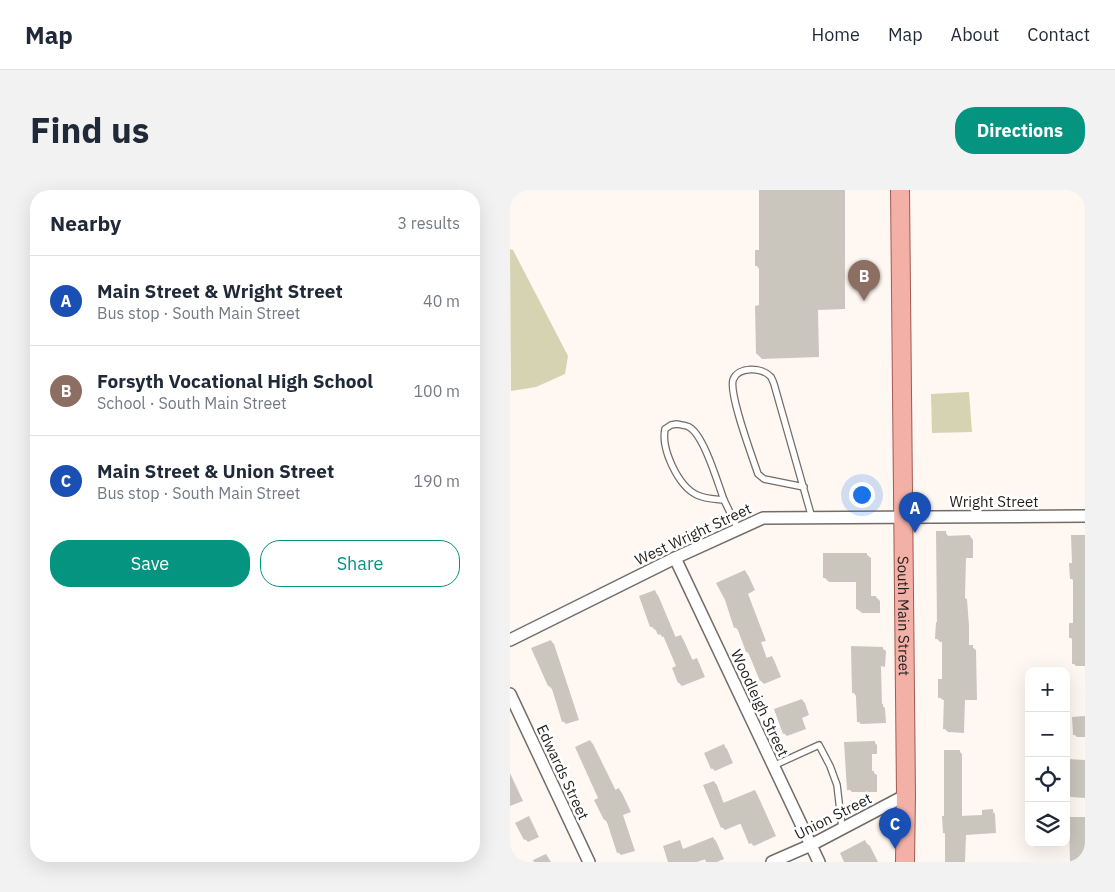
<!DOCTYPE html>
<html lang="en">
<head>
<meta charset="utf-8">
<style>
	:root { --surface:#fff; --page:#f2f2f3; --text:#1f2937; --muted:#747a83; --line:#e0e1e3; --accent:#059480 }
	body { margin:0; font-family:"IBM Plex Sans",sans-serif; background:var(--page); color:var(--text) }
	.controls { position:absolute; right:15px; bottom:15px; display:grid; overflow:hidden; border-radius:10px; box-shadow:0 5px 20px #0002 }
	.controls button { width:45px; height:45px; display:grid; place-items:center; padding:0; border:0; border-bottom:1px solid var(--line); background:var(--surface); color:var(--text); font:25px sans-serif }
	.you { position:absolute; left:351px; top:304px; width:18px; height:18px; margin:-12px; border:4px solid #fff; border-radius:50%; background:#1a73e8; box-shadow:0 0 0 8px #1a73e833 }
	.badge { display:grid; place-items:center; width:32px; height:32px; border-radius:50%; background:var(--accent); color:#fff; font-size:16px; font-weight:700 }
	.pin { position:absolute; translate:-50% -41px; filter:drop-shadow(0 1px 2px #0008) }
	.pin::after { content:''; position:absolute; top:26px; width:18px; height:15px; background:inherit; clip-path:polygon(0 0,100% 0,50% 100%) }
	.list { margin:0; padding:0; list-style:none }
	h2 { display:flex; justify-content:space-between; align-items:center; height:65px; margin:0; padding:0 20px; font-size:21px }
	h2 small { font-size:16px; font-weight:400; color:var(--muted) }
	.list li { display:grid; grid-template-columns:32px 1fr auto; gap:15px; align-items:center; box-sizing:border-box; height:90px; padding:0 20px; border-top:1px solid var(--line) }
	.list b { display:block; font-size:19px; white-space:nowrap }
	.list p { margin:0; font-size:16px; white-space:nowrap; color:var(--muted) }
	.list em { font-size:16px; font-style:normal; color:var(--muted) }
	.actions { display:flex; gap:10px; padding:15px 20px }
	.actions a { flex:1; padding:11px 0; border:1px solid var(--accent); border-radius:20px; text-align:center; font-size:18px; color:var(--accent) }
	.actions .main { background:var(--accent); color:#fff }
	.icon { flex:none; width:28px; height:28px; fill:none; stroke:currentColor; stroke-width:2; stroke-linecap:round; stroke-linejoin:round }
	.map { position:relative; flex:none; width:575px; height:672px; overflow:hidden; border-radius:20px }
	header { display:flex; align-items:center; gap:30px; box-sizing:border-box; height:70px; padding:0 25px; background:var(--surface); border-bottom:1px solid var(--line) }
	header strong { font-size:24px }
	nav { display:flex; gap:28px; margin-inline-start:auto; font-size:18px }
	.intro { display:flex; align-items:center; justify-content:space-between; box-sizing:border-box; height:120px; padding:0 30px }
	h1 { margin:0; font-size:35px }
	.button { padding:12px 22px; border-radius:20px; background:var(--accent); color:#fff; font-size:18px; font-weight:700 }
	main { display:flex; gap:30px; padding:0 30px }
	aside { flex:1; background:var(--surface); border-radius:20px; box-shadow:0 5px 20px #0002 }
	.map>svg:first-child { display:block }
</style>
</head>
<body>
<header>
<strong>Map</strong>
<nav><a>Home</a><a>Map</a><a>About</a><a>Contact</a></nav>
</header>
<div class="intro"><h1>Find us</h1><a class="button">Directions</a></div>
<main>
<aside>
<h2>Nearby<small>3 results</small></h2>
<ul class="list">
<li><span class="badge" style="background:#1a4fb4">A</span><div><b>Main Street &amp; Wright Street</b><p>Bus stop · South Main Street</p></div><em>40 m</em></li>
<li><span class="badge" style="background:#8d6e63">B</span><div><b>Forsyth Vocational High School</b><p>School · South Main Street</p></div><em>100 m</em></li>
<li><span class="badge" style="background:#1a4fb4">C</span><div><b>Main Street &amp; Union Street</b><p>Bus stop · South Main Street</p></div><em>190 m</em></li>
</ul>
<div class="actions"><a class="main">Save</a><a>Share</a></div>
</aside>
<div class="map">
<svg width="575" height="672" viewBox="0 0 575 672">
	<rect width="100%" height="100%" fill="#fef7f2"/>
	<g fill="#d5d3b2">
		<path d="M0,59l3,1 55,106 -3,18 -29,13 -25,4z"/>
		<path d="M459,202l3,40 -40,1 -1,-39z"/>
	</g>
	<g fill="#0003">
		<path d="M250,0h85v119l-27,1 1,47 -57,2 -5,-5 3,-47v-37l-4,-5 4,-14z"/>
		<path d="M435,342l4,5 21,-1 3,4v18h-7l-1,40 2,1 2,27v21h3l4,3 1,50h-12l-1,33 -16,-1 -3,-3v-29h-2l-4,-3 5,-17 -1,-38h-3l-3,-3z"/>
		<path d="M575,346v130h-9l-3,-3 1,-22 -4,-4 4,-13v-43l-3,-3 2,-14z"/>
		<path d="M356,364l5,4v39h5l4,4v12h-18l-5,-4 1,-27h-29l-4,-4z"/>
		<path d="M235,382l3,3 7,15 -7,4 18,47 -5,1 6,17 4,-2 3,3 7,17 -17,7 -3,-3 -10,-26 -4,-3 -9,-22 -3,-3z"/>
		<path d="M144,402l4,3 18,43 4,-2 3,3 10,22 3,-1 3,3 6,14 -23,9 -3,-3 -6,-15 5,-1 -13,-31 -3,1 -5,-8 -2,1 -3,-3 -12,-30z"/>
		<path d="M41,451l3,3 25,76 -13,4 -3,-3 -11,-32 -3,-3 -16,-37z"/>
		<path d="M372,458l4,3 -1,16 -4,-1 1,39 3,3 1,15 -25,1 -3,-3 -2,-25 -3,-4z"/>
		<path d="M292,510l3,3 4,12 -7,3 4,11 -19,7 -3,-3z"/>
		<path d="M575,528v19h-8l-3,-3z"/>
		<path d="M80,551l3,3 23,47 3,-1 3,3 9,19 -8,3 12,36 -14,4 -3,-3 -10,-29 -3,-3 -9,-20 3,-1z"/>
		<path d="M364,552l3,3v9h-5v18l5,3v17h-25l-3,-3z"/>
		<path d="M214,556l3,3 6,14 -18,8 -3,-3z"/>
		<path d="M449,561l3,3v63h21l9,-6 3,3 1,19 -30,2 -1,27h-19v-27l-2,-3 2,-14z"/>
		<path d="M575,571v37l-14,-1 -3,-3z"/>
		<path d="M0,583l13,28 -13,5z"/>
		<path d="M204,592l3,3 7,19 30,-13 3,3 19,42 -22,10 -3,-3 -9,-20 -17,7 -3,-3z"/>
		<path d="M19,628l10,19 -11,5 -3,-3z"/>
		<path d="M203,648l3,3 8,18 -7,3h-10l-1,-3 -9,3h-28l15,-12z"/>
		<path d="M355,652l5,4 8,16h-32z"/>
		<path d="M36,664l5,8h-17l-1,-2z"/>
	</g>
	<g fill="#cac5bd">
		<path d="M249,0h81l1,115h-27v48l-58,1 -1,-48 4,-1v-39h-4v-16h4z"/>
		<path d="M426,341h10v5l24,-1v20h-7v40h1l2,27v23h7l1,52h-12l-1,33 -18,-1 1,-32 -6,1v-19h4v-40h-7l1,-17h1z"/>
		<path d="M561,345h14v129h-13v-26h-3v-15h4v-44h-3l-1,-16h3z"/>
		<path d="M313,363h44v43h9v14l-20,-1v-31h-33z"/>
		<path d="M235,380l8,17 -7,3 18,48 -5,1 7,19 6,-2 7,18 -19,7 -12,-29h-2l-9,-25 -3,1 -9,-28 -9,-17z"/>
		<path d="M145,400l20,47 6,-2 11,25 5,-2 6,16 -25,9 -6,-15 4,-2 -14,-33 -4,2 -4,-9 -4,1 -11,-31z"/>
		<path d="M41,450l26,77 -15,5 -11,-37 -3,1 -17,-38z"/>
		<path d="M341,456l32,1v17h-4l1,40h3v17l-26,1 -1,-29h-4z"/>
		<path d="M292,509l5,13 -7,3 3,11 -20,8 -9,-25z"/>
		<path d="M575,526v18l-12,1 -1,-18z"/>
		<path d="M80,550l25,50 4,-2 10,21 -8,3 11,36 -15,5 -11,-34 -2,1 -10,-20 4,-2 -23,-51z"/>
		<path d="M365,551v10h-5v20h4l1,18 -28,1 -3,-48z"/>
		<path d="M214,554l7,16 -20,9 -7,-16z"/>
		<path d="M434,560h16v66l22,-1v-5l11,-1 1,22 -31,1v30h-18v-29h-2l-1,-17h2z"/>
		<path d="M557,569l18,1v36l-19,-1z"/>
		<path d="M204,591l9,22 32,-13 19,43 -25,11 -10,-24 -18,8 -18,-43z"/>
		<path d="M19,626l8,17 -13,7 -9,-17z"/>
		<path d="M559,627h16v45h-15z"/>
		<path d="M203,647l9,19 -14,6h-2l-2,-6 -18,6h-18l-5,-16 17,-6 3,9z"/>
		<path d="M355,650l11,22h-32l-4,-9z"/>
	</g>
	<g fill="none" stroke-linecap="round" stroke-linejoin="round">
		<defs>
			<g id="service">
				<path d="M167,234c3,1 9,1 12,3 15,8 29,57 35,73 -9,-1 -19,-1 -27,-5 -19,-9 -36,-46 -32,-66l6,-4z"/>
				<path d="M294,297l-40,-8 -6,-5c-6,-18 -29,-79 -25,-94 5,-14 29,-13 38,-3 1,2 2,4 3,7l38,134"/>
				<path d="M214,310l14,29"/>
				<path d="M263,576l46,-21 11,21 7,19 5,43"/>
			</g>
			<g id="minor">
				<path d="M165,368l144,304"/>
				<path d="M0,450l165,-82 88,-40 322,-2"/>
				<path d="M0,504l79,168"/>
				<path d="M262,672l39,-17 95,-50"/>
			</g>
			<g id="primary">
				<path id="s1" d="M390,0l6,605 -1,67"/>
			</g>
		</defs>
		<use href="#service" stroke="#746c67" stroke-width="8"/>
		<use href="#minor" stroke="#746c67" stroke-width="14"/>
		<use href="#primary" stroke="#a35a51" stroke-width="20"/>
		<use href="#service" stroke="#fff" stroke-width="5.5"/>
		<use href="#minor" stroke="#fff" stroke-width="11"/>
		<use href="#primary" stroke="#f2b0a7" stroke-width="18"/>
	</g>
	<g text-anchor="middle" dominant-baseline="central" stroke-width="5" stroke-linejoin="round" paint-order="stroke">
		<g font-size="15" fill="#211e1c" stroke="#fff">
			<text x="484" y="311">Wright Street</text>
			<text transform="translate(183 344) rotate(-25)">West Wright Street</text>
			<text stroke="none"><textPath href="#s1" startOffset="426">South Main Street</textPath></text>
			<text transform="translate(250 513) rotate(65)">Woodleigh Street</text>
			<text transform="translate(53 582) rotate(65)">Edwards Street</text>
			<text transform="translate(323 626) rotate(-27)">Union Street</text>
		</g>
	</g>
</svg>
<div class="controls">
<button>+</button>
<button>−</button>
<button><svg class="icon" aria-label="locate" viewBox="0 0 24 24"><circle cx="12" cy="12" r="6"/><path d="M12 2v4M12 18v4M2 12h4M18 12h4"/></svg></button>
<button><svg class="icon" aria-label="layers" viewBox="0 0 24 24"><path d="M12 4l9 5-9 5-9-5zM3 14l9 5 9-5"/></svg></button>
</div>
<div class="you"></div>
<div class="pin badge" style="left:405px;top:343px;background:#1a4fb4">A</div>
<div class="pin badge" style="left:354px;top:111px;background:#8d6e63">B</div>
<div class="pin badge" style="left:385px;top:659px;background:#1a4fb4">C</div>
</div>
</main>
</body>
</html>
